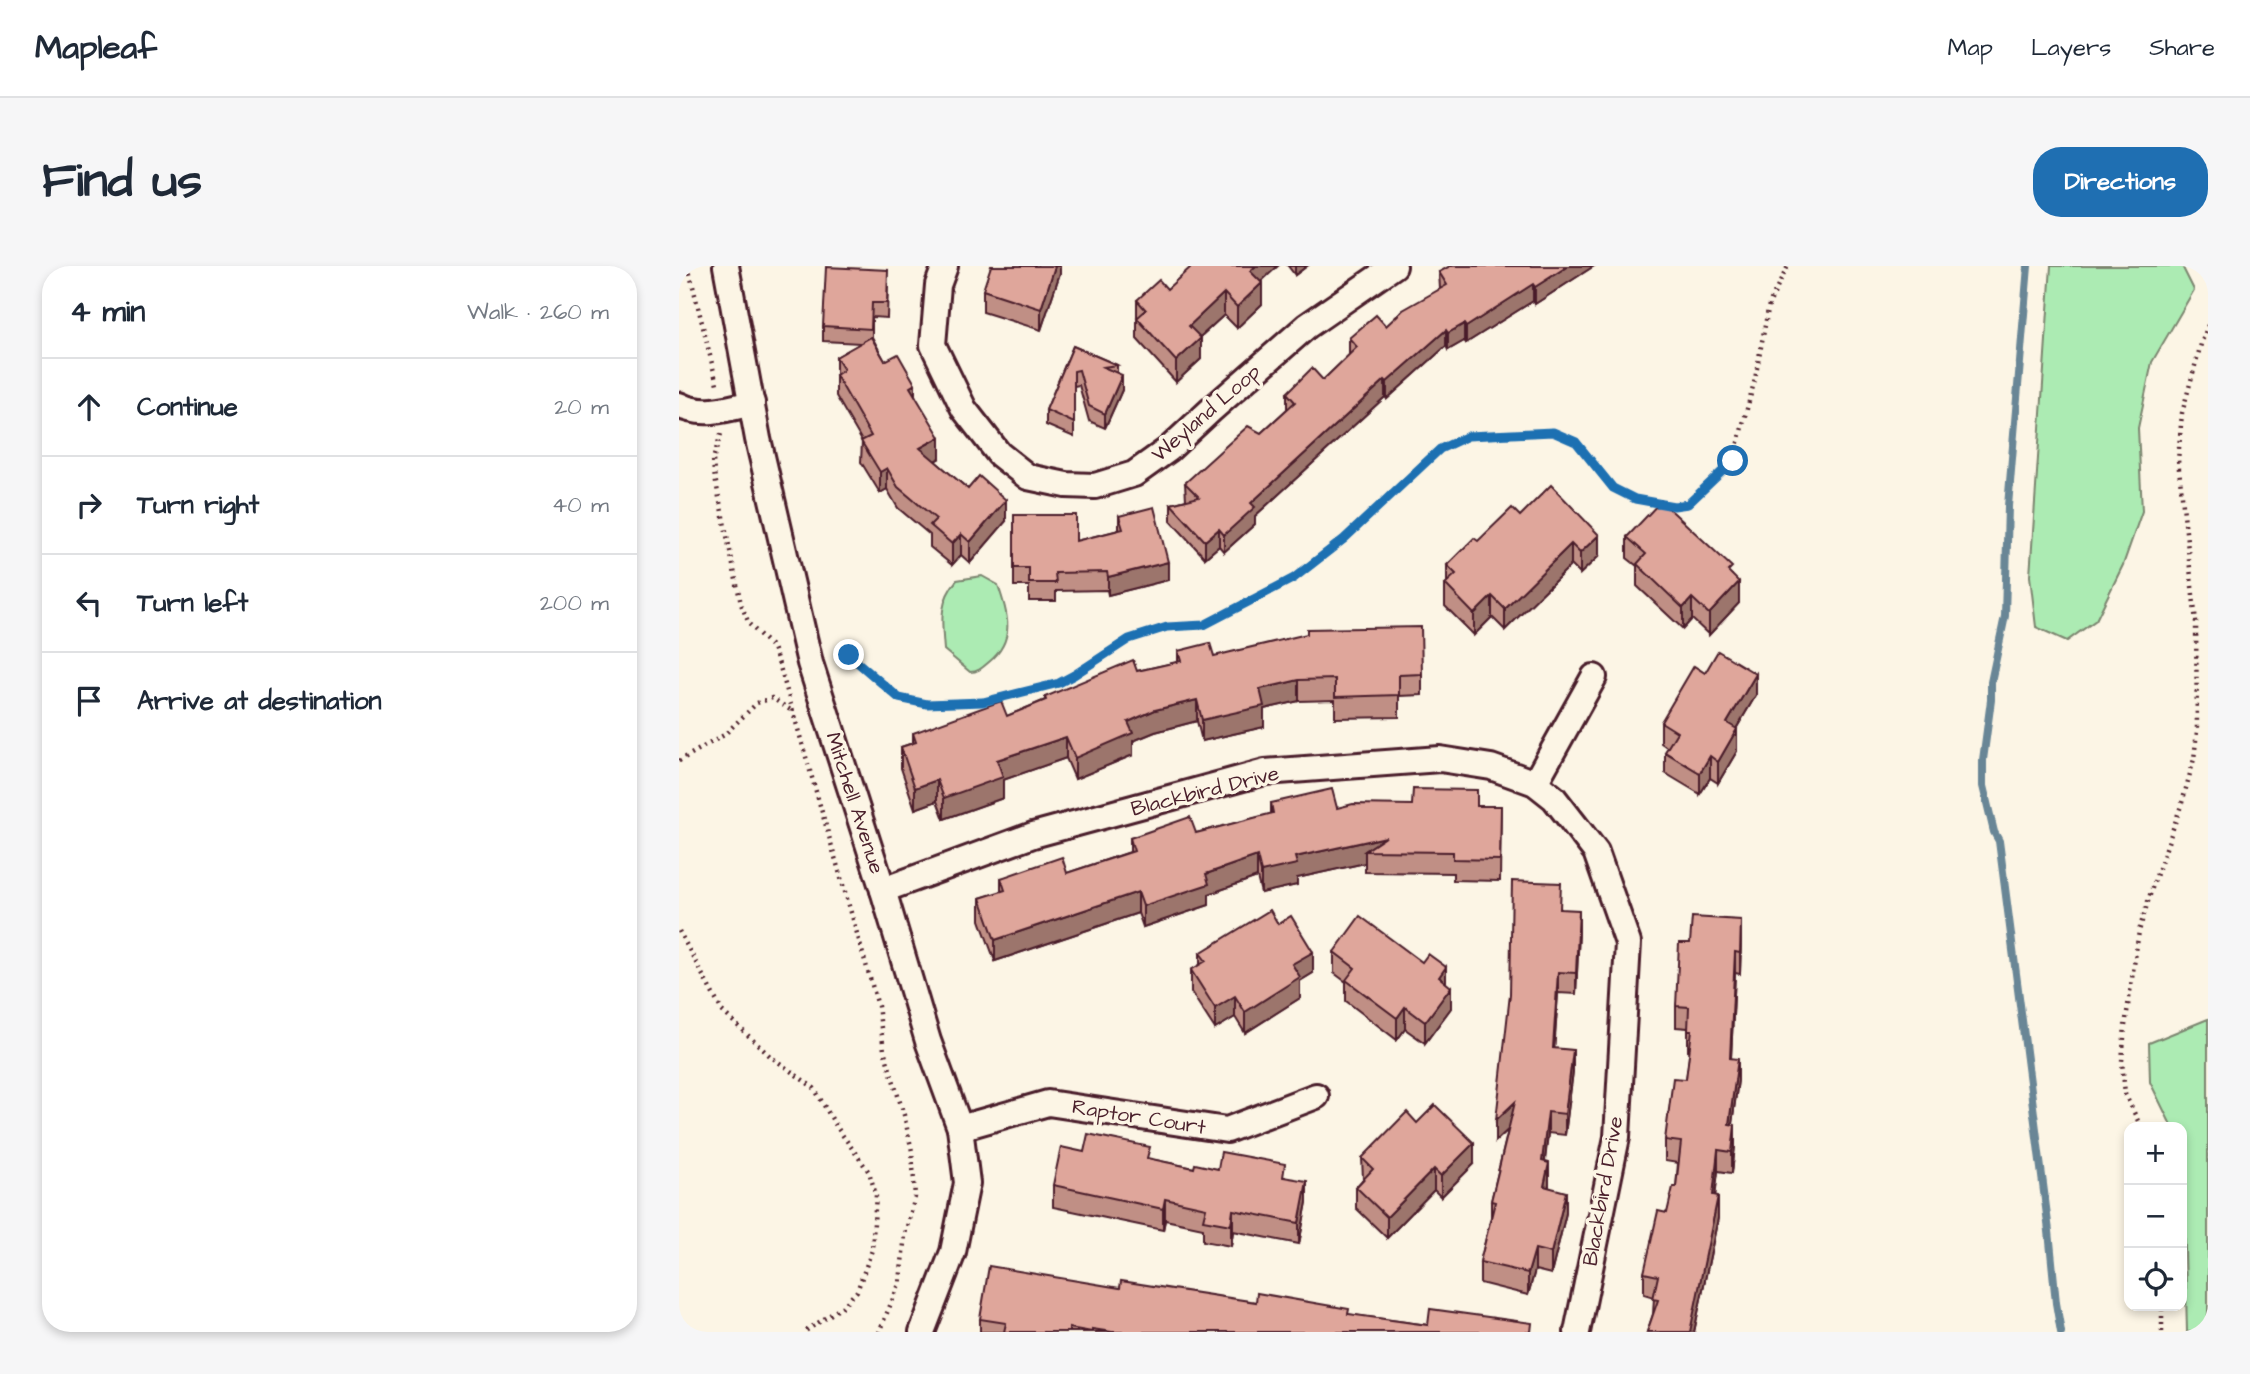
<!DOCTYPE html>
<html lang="en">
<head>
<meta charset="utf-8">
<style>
	:root { --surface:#fff; --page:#f6f6f7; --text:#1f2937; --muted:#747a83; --line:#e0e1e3; --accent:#1f6fb2 }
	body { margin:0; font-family:"Architects Daughter",sans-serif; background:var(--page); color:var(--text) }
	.controls { position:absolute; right:21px; bottom:21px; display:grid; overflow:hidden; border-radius:14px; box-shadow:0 4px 10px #0003 }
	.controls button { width:63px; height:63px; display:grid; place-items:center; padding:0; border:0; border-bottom:2px solid var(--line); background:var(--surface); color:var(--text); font:35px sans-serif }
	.stop { position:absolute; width:21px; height:21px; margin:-16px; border:5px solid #1f6fb2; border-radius:50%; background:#fff }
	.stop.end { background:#1f6fb2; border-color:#fff; box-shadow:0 2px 7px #0008 }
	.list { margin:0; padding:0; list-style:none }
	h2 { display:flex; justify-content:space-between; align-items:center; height:91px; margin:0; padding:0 28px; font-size:30px }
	h2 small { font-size:23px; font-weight:400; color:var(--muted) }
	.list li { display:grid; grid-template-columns:46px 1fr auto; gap:21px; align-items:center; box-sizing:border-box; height:98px; padding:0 28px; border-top:2px solid var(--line) }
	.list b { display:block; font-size:26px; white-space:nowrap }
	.list em { font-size:23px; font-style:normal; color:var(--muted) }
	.icon { flex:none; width:38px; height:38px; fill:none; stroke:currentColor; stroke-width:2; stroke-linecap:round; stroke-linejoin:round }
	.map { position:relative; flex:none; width:1529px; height:1066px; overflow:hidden; border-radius:28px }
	header { display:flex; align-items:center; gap:42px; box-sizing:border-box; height:98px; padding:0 35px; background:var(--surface); border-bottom:2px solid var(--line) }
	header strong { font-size:33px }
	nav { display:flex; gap:38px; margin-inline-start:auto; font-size:24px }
	.intro { display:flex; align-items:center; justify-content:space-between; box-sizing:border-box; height:168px; padding:0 42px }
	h1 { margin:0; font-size:49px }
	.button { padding:18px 32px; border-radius:28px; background:var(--accent); color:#fff; font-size:24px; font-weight:700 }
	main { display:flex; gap:42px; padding:0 42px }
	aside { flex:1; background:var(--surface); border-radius:28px; box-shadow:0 4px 10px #0003 }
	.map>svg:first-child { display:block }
</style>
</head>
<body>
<header>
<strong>Mapleaf</strong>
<nav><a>Map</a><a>Layers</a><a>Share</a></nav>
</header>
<div class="intro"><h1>Find us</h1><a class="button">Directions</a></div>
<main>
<aside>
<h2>4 min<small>Walk · 260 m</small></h2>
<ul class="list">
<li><svg class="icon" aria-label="ahead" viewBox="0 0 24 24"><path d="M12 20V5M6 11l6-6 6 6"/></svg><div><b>Continue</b></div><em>20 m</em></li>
<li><svg class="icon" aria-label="right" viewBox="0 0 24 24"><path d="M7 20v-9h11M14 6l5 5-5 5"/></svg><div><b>Turn right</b></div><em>40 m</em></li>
<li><svg class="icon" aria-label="left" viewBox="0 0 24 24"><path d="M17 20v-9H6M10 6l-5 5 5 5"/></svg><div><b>Turn left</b></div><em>200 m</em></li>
<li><svg class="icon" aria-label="arrive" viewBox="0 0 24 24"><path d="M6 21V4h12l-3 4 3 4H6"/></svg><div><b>Arrive at destination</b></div></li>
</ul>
</aside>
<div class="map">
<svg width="1529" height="1066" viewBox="0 0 1529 1066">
	<rect width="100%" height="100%" fill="#fcf5e5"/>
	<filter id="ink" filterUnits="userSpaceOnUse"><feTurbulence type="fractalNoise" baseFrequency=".0143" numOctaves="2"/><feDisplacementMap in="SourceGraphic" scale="14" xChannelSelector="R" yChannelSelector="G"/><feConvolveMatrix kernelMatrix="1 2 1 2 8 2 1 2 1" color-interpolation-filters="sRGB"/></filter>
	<g filter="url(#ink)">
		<g fill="#acebb3" stroke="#7b856f" stroke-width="2">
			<path d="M1372,0h131l12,24 -42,72 -14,66 4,83 -19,54 -27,55 -29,21 -31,-14 -6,-51z"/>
			<path d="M303,310l16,9c10,30 18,55 -9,77 -7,6 -11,10 -19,10l-26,-22c-2,-27 -6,-48 13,-70z"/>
			<path d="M1529,753v313h-21l-5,-205h-10l-22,-45 -1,-39z"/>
		</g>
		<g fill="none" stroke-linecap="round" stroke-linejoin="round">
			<path stroke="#698696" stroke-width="8" d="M1349,0l-20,240 -3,110 -14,66v18l-8,60v26l11,46 5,9 50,390 7,72 5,29"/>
			<defs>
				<g id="minor">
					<path d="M47,0l32,173 52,224 73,227 45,151 32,87 7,55 -14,69 -31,80"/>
					<path d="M266,0l-7,19 -5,60 31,64 35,45 29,23 38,8 29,1 39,-12 35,-25 42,-39 96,-84 87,-60"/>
					<path d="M0,139c22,12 49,4 73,-2"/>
					<path d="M856,517l59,-106"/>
					<path d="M204,624l150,-55 232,-63 175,-13 51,8 44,16 19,15 42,54 32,91 -11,194 -40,195"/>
					<path d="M281,862l88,-25 179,27 89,-34"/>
				</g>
			</defs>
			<use href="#minor" stroke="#4a1f2b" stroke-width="30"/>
			<g stroke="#4a1f2b" stroke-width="4.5" stroke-dasharray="2 5" stroke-linecap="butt">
				<path d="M9,0l29,118"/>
				<path d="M42,168l-8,25 1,14 27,131 8,20 24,24 7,19 98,339 6,44 20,65 8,36 3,46 -10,37 -5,48 -21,50"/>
				<path d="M157,389h13l50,43 28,6 56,-2 76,-19 15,-8 55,-36 38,-12 37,-2 90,-47 50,-39 96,-90 28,-13 85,-4 23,10 37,46 21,11 40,7 14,-2 45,-43 22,-82 14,-75 19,-38"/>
				<path d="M0,495l45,-26 33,-32 15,-5 20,13"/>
				<path d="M0,665l43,80 48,45 44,32 22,38 33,46 7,23 -4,55 -15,41 -15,16 -38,25"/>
				<path d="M1462,861l-16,-33 -3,-33 3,-35 14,-95 14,-46 29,-82 12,-44 3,-28 -1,-109 -18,-162 4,-47 19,-69 7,-19"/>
				<path d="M1483,1066v-26"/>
			</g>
			<use href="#minor" stroke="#fcf5e5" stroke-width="24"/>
		</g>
		<g fill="#c08f85" stroke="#4a1f2b" stroke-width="2">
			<path d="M381,0v7l-19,57 -58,-18v-22z"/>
			<path d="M609,0h19l-12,9z"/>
			<path d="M915,0l-59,38 -2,-3 -67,42 -2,-2 -16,9 -2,-4 -59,53 -2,-2 -130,119v8l-31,28 -5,-6 -14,12 -34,-37v-17l15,-4 -1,-17 76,-50 26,-24v-16l36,-13 26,-25v-17l37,-12 54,-37 -1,-17z"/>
			<path d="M582,16l1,22 -25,24 -13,-13 -24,22 1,22 -25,23 -39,-43v-39l30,-11z"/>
			<path d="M209,19l-1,33 -15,-1v20l13,24 30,34 25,63 -5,3 71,60 -36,42 -9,-8 -9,10 -22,-18v-12l-32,-27 -11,-19 -7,4 -19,-31 1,-21 -26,-45v-39l25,-14 -38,-2v-15z"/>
			<path d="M394,80l44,19v8l5,17 -17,38 -16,-7 -10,-36 -5,1v51l-28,-12v-15z"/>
			<path d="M335,249l62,26 43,-11v-14l49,64 -60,15 -1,-5 -51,1v10h-27v-15h-15z"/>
			<path d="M841,250l79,40 -19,18 -9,-9 -66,65 -13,-13 -18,18 -29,-29v-22l2,-1v-18l31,-24z"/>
			<path d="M948,271l105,38 7,28 -30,32 -17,-16 -9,10 -46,-43v-20l-10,-8z"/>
			<path d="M499,385l36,5 208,18v21l-23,1v21l-64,1v-18l-36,1 -35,8v18l-62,14 -5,-20 -42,11 -22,9v14l-58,24 -9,-21 -63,22v18l-59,21 -7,-18 -22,8 -14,-41v-21l12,-4v-10l94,-17 38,-16v-3l92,-26 41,-9z"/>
			<path d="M1026,407l51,22 -20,34 1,22 -19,32 -8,-5 -10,16 -35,-21v-21l3,-4 -7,-5v-21z"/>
			<path d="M592,537l66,5 164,-2 -1,75 -47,-1v-7l-88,-1v-9l-68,15v7l-36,8 -4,-16 -48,17v11l-66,22 -5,-14 -143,48 -15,-41v-22l21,-6v-14l66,-5 63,-21v-14l66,-5 75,-19z"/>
			<path d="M882,643l18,22 -3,63 -18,-1 -4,55 19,23 -8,64 -17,-2 -3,29 4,22v3l17,26 -15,61 -16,-4 -7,25 -48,-12v-21l11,-45v-16l17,-71 -12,11z"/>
			<path d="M599,658l35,49 -13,8v17l-55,35 -10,-16 -20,12 -24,-37v-22l9,-5v-12z"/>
			<path d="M1062,675l-1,33 -5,-1 -4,85 7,22 -6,44 3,22 -3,27 -14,-2 -3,25 3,22 -24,114h-47l6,-18 1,-17 -10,-3v-21l23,-60 9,-26 2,-24 -13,-2v-21l21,-61 4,-28h-2v-23l-12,-1v-21l14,-63z"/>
			<path d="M655,686l112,31 5,25 -26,35 -20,-14 -8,11 -51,-39v-19l-12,-9z"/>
			<path d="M738,857l57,41 -33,33 -7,-7 -47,48 -31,-30v-21l7,-8 -1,-21z"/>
			<path d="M471,893l44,9 24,1 67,8 22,25 -8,42 -66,-13 -2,15 -28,-5v-13l-38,-8 -2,10 -110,-23v-22z"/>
			<path d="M441,1022l136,14 172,23 104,7h-552v-13z"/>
		</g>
		<g fill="#9c746c" stroke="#4a1f2b" stroke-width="2">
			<path d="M376,0h5v7l-19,57v-21z"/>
			<path d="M577,0h22l-28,26v-21z"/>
			<path d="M616,0h12l-12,9z"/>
			<path d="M889,0h26l-59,38v-17z"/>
			<path d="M583,17v21l-25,24v-21z"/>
			<path d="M854,18v17l-67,42v-16z"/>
			<path d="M545,27v22l-35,32v-21z"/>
			<path d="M785,58v17l-16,9v-17z"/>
			<path d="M767,64v16l-59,53v-17z"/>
			<path d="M522,72v21l-25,23v-21z"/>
			<path d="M443,109v15l-17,38v-14z"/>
			<path d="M706,114v17l-130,119v8l-31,28v-17l27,-32z"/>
			<path d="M236,118v21l-5,-18z"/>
			<path d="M261,171v21l-20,11v-21z"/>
			<path d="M208,202v21l-7,4v-21z"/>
			<path d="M327,234v21l-36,42v-21z"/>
			<path d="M540,263v17l-14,12v-17z"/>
			<path d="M282,268v21l-9,10v-21z"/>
			<path d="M920,269v21l-19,18v-21z"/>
			<path d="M892,278v21l-66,65v-21z"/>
			<path d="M489,296v18l-60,15v-18z"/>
			<path d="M1060,316v21l-30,32v-21z"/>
			<path d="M813,330v21l-18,18v-21z"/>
			<path d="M1013,332v21l-9,10v-21z"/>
			<path d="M1077,408v21l-29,49v-21z"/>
			<path d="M620,414v21l-35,8v18l-62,14v-21l58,-31z"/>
			<path d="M518,434v21l-42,11 -22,9v14l-58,24v-21l53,-36 27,-12z"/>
			<path d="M1058,463v22l-19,32v-21z"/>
			<path d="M387,471v21l-63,22v18l-59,21v-21l53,-38z"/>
			<path d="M1031,490v22l-10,16v-21z"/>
			<path d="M258,514v21l-22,8v-21z"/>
			<path d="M707,571l-21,14v12l-68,15v7l-36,8v-21l34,-15z"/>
			<path d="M578,590v21l-48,17v11l-66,22v-21l63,-32z"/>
			<path d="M459,626v21l-143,48v-21z"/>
			<path d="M900,644v21l-3,63v-21z"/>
			<path d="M1062,654v21l-1,33v-21z"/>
			<path d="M634,686v21l-13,8v17l-55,35v-21l47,-48z"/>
			<path d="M1056,686v21l-5,106v-21z"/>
			<path d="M767,701v22l-7,-12z"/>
			<path d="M879,706v21l-5,76v-21z"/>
			<path d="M772,721v21l-26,35v-21z"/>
			<path d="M556,730v21l-20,12v-21z"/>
			<path d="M726,741v22l-8,11v-22z"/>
			<path d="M894,784v21l-8,64v-21z"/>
			<path d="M1059,793v21l-9,65v-21z"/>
			<path d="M836,836v21l-19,18v-21z"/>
			<path d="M869,846v21l-6,50v-22z"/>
			<path d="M1056,859v21l-3,27v-21z"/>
			<path d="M795,877v21l-33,33v-21z"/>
			<path d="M1039,884v21l-5,45v-21z"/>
			<path d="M870,897v21l-5,23v-21z"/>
			<path d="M755,903v21l-47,48v-21z"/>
			<path d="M628,915v21l-8,42v-21z"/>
			<path d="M887,926v21l-15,61v-21z"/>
			<path d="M1039,930v22l-24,114h-5z"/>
			<path d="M486,933v21l-2,10v-21z"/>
			<path d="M554,944v21l-2,15v-21z"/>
			<path d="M856,983v21l-7,25v-22z"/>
		</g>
		<g fill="#dfa69b" stroke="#4a1f2b" stroke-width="2">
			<path d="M312,0h64l-14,43 -58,-19z"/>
			<path d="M513,0h64l-6,5 12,12 -25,24 -13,-14 -35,33 12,12 -25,23 -39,-43 9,-8 -9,-10 22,-20 8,9z"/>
			<path d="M771,0h118l-33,21 -2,-3 -67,43 -2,-3 -16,9 -2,-3 -59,52 -2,-2 -134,123 4,4 -31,28 -5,-6 -14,12 -34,-37 28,-7 -14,-14 63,-57 13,7 34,-31 -8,-9 25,-25 11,12 34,-33 -8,-9 27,-23 10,11 17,-16 44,-25 -8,-13z"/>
			<path d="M147,1l62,3 -1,33h-15l-1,26 -48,-3z"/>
			<path d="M192,71l14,24 13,-7 17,30 -5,3 30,50 -20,11 48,41 11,-13 27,24 -36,42 -9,-8 -9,10 -22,-19 6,-6 -38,-32 -11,-19 -7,4 -19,-31 10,-5 -35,-61 8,-5 -8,-13z"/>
			<path d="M394,80l44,19 -14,2 19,8 -17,39 -16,-8 -10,-36 -5,1v52l-28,-13z"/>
			<path d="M872,219l48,50 -19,18 -9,-9 -66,65 -13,-13 -18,18 -29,-30 11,-10 -9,-9 27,-27 4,3 34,-33 8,8z"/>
			<path d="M982,235l71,66 -4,4 11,11 -30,32 -17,-16 -9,10 -46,-44 9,-10 -19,-17z"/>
			<path d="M475,241l14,55 -60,15 -1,-5 -52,1 1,10h-27v-15h-15v-53h62v26l47,-12 -4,-13z"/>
			<path d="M742,361l1,47 -23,1v20l-64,2v-18l-36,1 -39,9 4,17 -62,14 -5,-20 -42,10 -27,12 5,11 -58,25 -9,-21 -69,23 6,17 -59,21 -7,-18 -22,8 -14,-41 15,-5 -3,-9 88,-32 6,15 39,-16 -1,-3 88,-37 4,11 44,-10 -3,-10 32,-8 4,13 93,-22v-5z"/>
			<path d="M1039,385l38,23 -29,49 10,6 -19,33 -8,-6 -10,17 -35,-21 12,-20 -16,-10 33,-56 11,7z"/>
			<path d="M653,523l5,19 16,-4 59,1 1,-16 64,1v16h24l-1,54 -47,-1v-7l-88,-1 21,-14 -91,20 2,7 -36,8 -4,-16 -51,18 3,10 -66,22 -5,-14 -143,48 -15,-42 25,-8 -4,-12 61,-21 5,16 67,-22 -4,-13 60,-21 6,16 77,-20 -2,-10z"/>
			<path d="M833,615l49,2 -1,26 19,1 -3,63 -18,-1 -5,76 20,2 -8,64 -17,-2 -6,49 7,2 -5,23 22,6 -15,61 -16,-4 -7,24 -48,-11 15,-60 -4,-1 24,-99 -19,18 14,-126z"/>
			<path d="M591,644l8,14 13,-8 22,36 -21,12 8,13 -55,35 -10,-16 -20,12 -24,-38 15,-9 -6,-8z"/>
			<path d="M681,650l62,46 6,-8 18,13 -7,10 12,10 -26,35 -20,-15 -8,11 -51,-38 9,-12 -21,-16z"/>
			<path d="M1013,651l49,3 -1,33 -5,-1 -5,106 8,1 -9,65 6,1 -3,27 -14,-2 -5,45 5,1 -28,136h-43l11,-32 -5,-1 5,-23 -14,-3 14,-62 9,2 6,-26h3l5,-45 -16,-2 8,-62 13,1 6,-49h-4l1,-23 -13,-1 3,-63h11z"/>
			<path d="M756,839l39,38 -33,33 -7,-7 -47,48 -31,-30 17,-18 -11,-11 45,-46 10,11z"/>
			<path d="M409,868l62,13 -3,11 47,10 1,-4 23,5 3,-17 64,12 -2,13 24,4 -8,42 -66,-13 -2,15 -28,-5 3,-12 -41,-9 -2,10 -110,-24 8,-38 23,5z"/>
			<path d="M310,1000l131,22 1,-7 135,21 1,-9 92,16 -1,5 80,11 2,-16 102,14 -1,9h-419l-20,-3v3l-23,-4v4h-65l2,-9 -26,-4z"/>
		</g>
	</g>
	<g fill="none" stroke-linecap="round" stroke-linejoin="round" filter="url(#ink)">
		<path stroke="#1f6fb2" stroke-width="9" d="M170,389l50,43 28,6 56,-2 76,-19 15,-8 55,-36 38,-12 37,-2 90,-47 50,-39 96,-90 28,-13 85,-4 23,10 37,46 22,11 39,7 14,-2 45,-43"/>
	</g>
	<g text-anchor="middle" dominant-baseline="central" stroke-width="7" stroke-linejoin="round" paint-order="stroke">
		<g font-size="21" fill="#4a1f2b" stroke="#fcf5e5">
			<text transform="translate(527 147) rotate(-41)">Weyland Loop</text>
			<text transform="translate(526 525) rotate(-14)">Blackbird Drive</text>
			<text transform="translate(176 537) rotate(72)">Mitchell Avenue</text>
			<text transform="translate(460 851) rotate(9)">Raptor Court</text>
			<text transform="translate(924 925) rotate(-80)">Blackbird Drive</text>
		</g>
	</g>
</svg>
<div class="controls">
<button>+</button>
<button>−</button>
<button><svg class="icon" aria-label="locate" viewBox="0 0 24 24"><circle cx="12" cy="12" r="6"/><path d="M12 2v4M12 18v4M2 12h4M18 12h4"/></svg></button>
</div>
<div class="stop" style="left:1054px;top:195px"></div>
<div class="stop end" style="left:170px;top:389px"></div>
</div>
</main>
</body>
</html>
